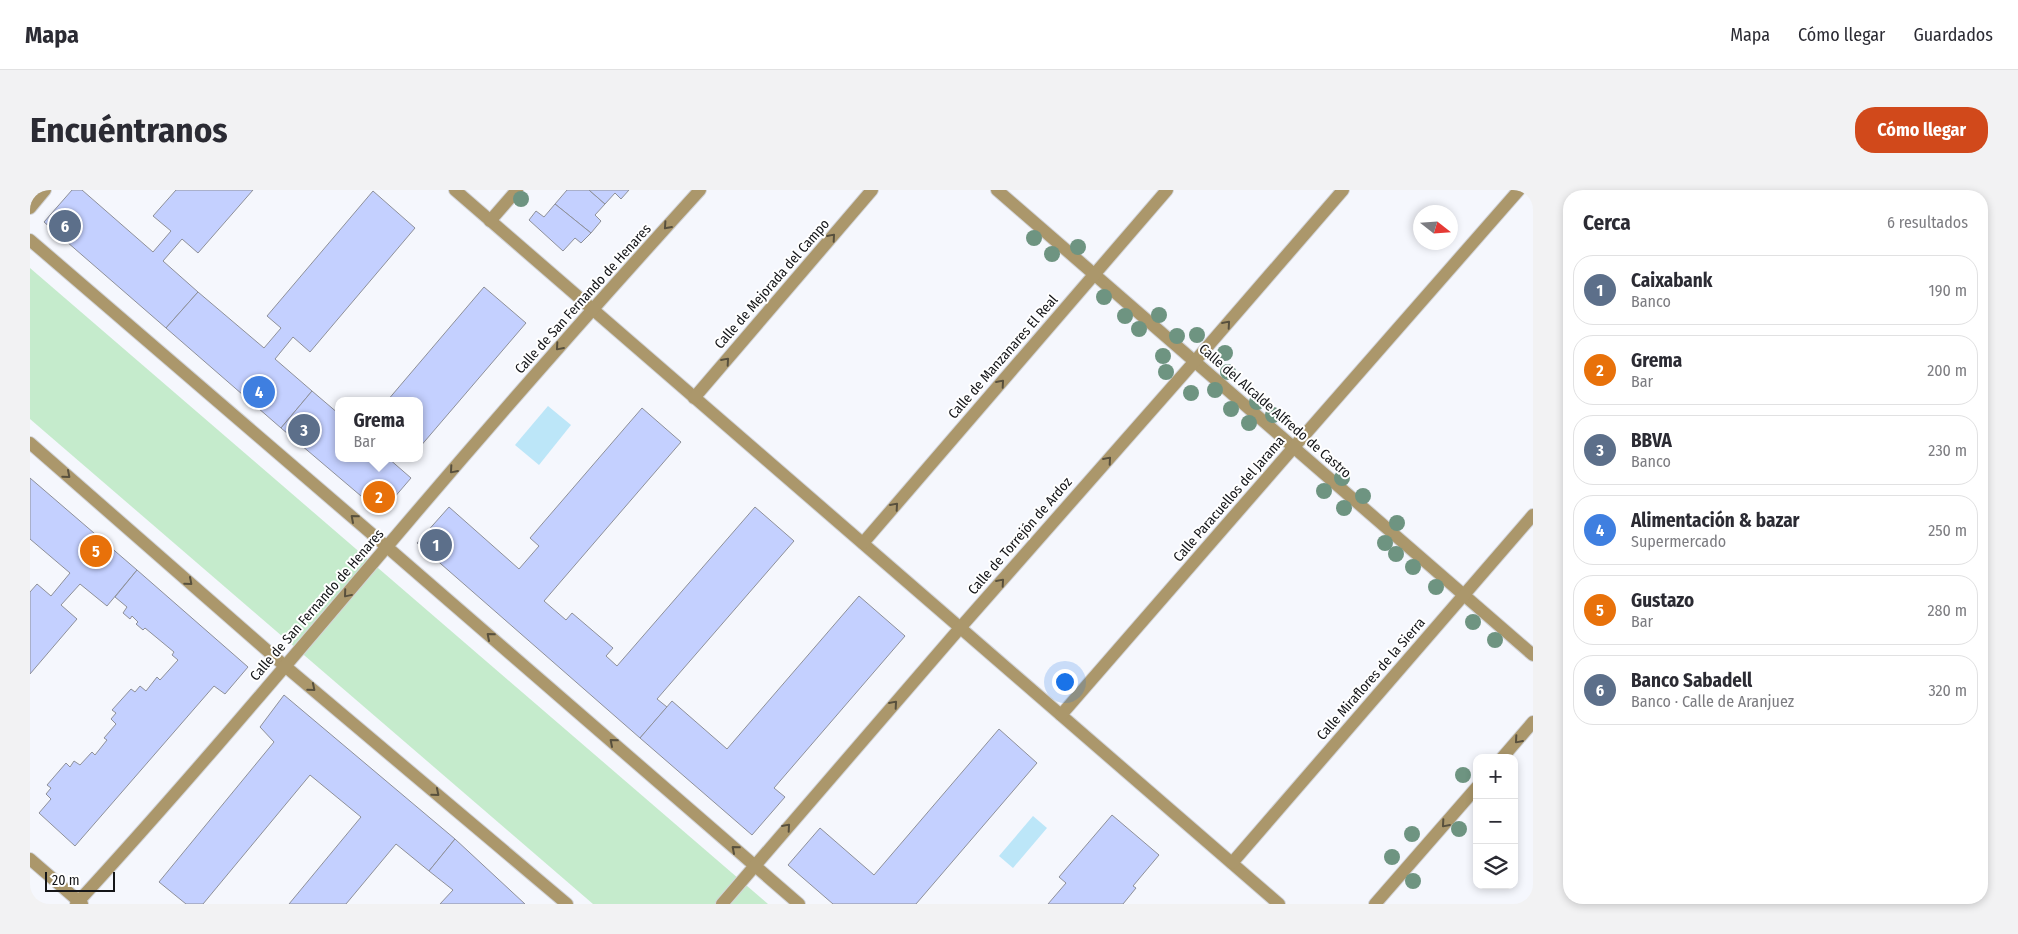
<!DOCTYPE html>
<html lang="es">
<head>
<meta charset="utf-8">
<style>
	:root { --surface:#fff; --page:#f2f2f3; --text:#2b2b33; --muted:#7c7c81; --line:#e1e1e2; --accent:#d1491b }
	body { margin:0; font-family:"Fira Sans Condensed",sans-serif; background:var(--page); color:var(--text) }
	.controls { position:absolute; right:15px; bottom:15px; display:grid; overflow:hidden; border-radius:10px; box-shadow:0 2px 8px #0003 }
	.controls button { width:45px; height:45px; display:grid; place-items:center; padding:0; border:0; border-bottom:1px solid var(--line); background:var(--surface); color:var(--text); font:25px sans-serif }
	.compass { position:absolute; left:1383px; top:15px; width:45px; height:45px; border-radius:50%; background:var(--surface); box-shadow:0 2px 8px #0003; rotate:107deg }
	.scale { position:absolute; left:15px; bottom:12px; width:70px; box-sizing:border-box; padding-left:5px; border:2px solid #141518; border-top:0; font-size:14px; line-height:18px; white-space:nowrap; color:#141518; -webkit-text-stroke:4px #fff; paint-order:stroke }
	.you { position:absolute; left:1034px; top:491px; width:18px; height:18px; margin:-12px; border:4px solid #fff; border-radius:50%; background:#1a73e8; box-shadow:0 0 0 8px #1a73e833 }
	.badge { display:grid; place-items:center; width:32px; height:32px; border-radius:50%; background:var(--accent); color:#fff; font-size:16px; font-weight:700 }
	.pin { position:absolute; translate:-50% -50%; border:2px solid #fff; box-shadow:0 1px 5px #0006 }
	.popup { position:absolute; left:305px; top:207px; width:88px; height:65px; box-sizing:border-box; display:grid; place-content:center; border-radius:10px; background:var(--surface); filter:drop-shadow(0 1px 4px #0005); font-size:16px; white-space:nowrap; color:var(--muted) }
	.popup b { font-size:19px; color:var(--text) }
	.popup::after { content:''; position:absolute; left:50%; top:100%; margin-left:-10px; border:10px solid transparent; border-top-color:var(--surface) }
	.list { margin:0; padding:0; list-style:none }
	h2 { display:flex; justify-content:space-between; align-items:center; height:65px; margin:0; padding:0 20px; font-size:21px }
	h2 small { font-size:16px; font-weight:400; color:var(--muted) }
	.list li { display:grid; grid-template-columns:32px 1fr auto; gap:15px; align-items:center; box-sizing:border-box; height:70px; margin:0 10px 10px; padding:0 10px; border:1px solid var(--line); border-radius:20px }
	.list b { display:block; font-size:19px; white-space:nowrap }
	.list p { margin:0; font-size:16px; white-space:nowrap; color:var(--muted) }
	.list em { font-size:16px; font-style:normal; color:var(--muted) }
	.icon { flex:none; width:28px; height:28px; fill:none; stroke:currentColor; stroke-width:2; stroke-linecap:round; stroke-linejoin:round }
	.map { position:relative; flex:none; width:1503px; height:714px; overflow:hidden; border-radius:20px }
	header { display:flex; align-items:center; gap:30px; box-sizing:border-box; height:70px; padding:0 25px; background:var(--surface); border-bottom:1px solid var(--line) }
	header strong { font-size:24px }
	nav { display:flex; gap:28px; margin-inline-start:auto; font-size:18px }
	.intro { display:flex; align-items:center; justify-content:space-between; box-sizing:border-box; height:120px; padding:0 30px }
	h1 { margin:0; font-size:35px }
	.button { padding:12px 22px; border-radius:20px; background:var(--accent); color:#fff; font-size:18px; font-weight:700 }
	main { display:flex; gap:30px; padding:0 30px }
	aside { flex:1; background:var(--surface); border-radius:20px; box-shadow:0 2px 8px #0003 }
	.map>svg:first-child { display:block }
</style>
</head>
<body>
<header>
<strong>Mapa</strong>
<nav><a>Mapa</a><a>Cómo llegar</a><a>Guardados</a></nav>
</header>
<div class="intro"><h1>Encuéntranos</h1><a class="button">Cómo llegar</a></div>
<main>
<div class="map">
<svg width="1503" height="714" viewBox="0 0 1503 714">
	<rect width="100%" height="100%" fill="#f5f7fd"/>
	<path fill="#c5ebcc" d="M0,78l738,636h-175l-563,-485z"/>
	<g fill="#bce6f8">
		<path d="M518,216l23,19 -32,40 -24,-20z"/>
		<path d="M1003,626l14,12 -34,40 -14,-12z"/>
	</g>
	<g fill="#c4d0ff" stroke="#8e9099">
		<path d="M42,0h10l71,62 18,-21 -18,-15 23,-26h77l-55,63 -16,-14 -19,22 35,31 -32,36 -122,-106z"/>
		<path d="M537,0h22l16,14 -10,11 6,6 -10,12 -36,-29z"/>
		<path d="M559,0h40l-8,9 -6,-6 -10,11z"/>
		<path d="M343,1l42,37 -105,124 -17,-15 -18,22 37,32 -31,37 -115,-100 32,-36 66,56 17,-20 -14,-12z"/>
		<path d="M525,14l36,29 -10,10 -6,-5 -12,13 -34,-31 7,-9 8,6z"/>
		<path d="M454,97l42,36 -107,125v-47h-32z"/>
		<path d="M282,201l27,23v44h49l23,20 -30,35 -100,-85z"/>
		<path d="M612,218l39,34 -137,159 22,19 6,-7 41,35 -7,8 11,10 138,-159 39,34 -137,158 10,8 -27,31 -223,-195 32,-36 70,62 20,-23 -9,-8z"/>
		<path d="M0,288l107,92 -30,36 -27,-22 -19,21 16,14 -47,55v-82l7,-8 14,12 19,-23 -40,-34z"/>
		<path d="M107,380l111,97 -23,27 -11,-8 -139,160 -36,-33 12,-14 -5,-5 5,-6 -4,-3 19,-22 4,4 4,-6 6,4 12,-13 3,3 12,-15 -3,-2 12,-14 -5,-5 5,-6 -4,-3 19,-21 4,3 5,-6 6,5 11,-14 3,3 18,-20 -6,-5 2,-3 -29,-24 -2,2 -7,-6 2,-2 -6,-6 -2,3 -7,-6 4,-6 -12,-10z"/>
		<path d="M829,406l46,40 -131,152 11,9 -33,38 -112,-97 32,-37 55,48z"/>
		<path d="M254,505l171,144 -26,32 -33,-27 -50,60h-57l72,-87 -51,-42 -107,129h-17l-27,-22 115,-140 -14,-15z"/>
		<path d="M969,539l38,34 -121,141h-83l-45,-39 32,-37 54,47z"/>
		<path d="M1082,625l47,40 -26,31 3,2 -13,16h-75l18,-21 -7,-6z"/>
		<path d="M425,649l70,65h-85l13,-14 -24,-19z"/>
	</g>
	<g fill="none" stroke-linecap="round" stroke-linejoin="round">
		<defs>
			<g id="minor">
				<path d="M425,0l824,714"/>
				<path d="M967,0l536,465"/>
				<path d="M0,18l15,-18"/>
				<path d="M460,31l27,-31"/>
				<path d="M0,50l357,307 412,357"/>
				<path d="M664,208l178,-208"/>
				<path d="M0,253l256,224 281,237"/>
				<path d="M833,353l304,-353"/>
				<path d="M1031,525l233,-268 225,-257"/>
				<path d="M1472,568l31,-36"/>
				<path d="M0,669l52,45"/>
				<path d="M1202,673l301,-348"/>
				<path d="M46,714c114,-124 222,-253 331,-381 96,-113 194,-224 293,-333"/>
				<path d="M692,714l238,-276 235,-267 148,-171"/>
				<path d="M1345,714l102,-117"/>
			</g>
		</defs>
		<use href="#minor" stroke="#d1d3d8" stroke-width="14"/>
		<use href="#minor" stroke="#ab976b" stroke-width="12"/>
	</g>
	<g fill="#6e9481">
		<circle cx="491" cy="9" r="8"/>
		<circle cx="1004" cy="48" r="8"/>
		<circle cx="1048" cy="57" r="8"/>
		<circle cx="1022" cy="64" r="8"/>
		<circle cx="1074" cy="107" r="8"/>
		<circle cx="1129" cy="125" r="8"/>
		<circle cx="1095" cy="126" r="8"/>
		<circle cx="1109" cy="139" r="8"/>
		<circle cx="1167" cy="145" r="8"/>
		<circle cx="1147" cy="146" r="8"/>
		<circle cx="1195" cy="163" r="8"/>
		<circle cx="1133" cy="166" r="8"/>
		<circle cx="1136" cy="182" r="8"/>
		<circle cx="1198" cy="182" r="8"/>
		<circle cx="1185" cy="200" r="8"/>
		<circle cx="1161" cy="203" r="8"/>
		<circle cx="1227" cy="212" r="8"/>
		<circle cx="1201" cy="219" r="8"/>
		<circle cx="1243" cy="225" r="8"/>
		<circle cx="1219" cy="233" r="8"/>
		<circle cx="1312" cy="288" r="8"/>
		<circle cx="1294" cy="301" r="8"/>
		<circle cx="1333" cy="306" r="8"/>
		<circle cx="1314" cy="318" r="8"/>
		<circle cx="1367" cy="333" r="8"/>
		<circle cx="1355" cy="353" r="8"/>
		<circle cx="1366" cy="364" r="8"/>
		<circle cx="1383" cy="377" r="8"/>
		<circle cx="1406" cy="397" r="8"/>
		<circle cx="1443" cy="432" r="8"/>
		<circle cx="1465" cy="450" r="8"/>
		<circle cx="1433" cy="585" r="8"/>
		<circle cx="1429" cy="639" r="8"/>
		<circle cx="1382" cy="644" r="8"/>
		<circle cx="1362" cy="667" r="8"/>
		<circle cx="1383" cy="691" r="8"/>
	</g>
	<defs><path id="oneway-chevron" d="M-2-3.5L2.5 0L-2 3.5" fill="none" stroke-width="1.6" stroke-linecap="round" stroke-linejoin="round" transform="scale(1.25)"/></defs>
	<g stroke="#58503d">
		<use href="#oneway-chevron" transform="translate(637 36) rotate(132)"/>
		<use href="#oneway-chevron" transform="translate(802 47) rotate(-49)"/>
		<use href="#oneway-chevron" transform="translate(1197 134) rotate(-49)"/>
		<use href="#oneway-chevron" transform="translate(529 157) rotate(131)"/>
		<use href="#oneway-chevron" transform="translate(696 171) rotate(-49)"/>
		<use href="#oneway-chevron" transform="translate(971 193) rotate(-49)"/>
		<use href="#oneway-chevron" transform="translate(1078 270) rotate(-49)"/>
		<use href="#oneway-chevron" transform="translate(423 280) rotate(131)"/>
		<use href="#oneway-chevron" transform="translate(37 285) rotate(41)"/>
		<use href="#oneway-chevron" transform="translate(865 316) rotate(-49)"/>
		<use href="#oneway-chevron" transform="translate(324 328) rotate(-139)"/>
		<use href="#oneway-chevron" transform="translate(159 392) rotate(41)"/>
		<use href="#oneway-chevron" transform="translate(971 392) rotate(-49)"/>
		<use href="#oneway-chevron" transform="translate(317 404) rotate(130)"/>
		<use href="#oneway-chevron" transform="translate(460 446) rotate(-139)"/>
		<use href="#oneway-chevron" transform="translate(282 498) rotate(40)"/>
		<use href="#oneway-chevron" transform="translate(864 514) rotate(-49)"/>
		<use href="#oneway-chevron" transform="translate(1488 550) rotate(131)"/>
		<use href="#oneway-chevron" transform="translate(583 552) rotate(-139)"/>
		<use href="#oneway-chevron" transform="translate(406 603) rotate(40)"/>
		<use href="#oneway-chevron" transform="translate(1415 634) rotate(131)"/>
		<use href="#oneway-chevron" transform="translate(757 637) rotate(-49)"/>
		<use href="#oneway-chevron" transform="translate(705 659) rotate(-139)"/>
	</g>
	<g text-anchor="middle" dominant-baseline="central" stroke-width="4" stroke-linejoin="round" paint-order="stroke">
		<g font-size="14" fill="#141518" stroke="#fff">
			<text transform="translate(742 94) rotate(-49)">Calle de Mejorada del Campo</text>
			<text transform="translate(553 109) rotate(-48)">Calle de San Fernando de Henares</text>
			<text transform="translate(973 167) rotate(-49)">Calle de Manzanares El Real</text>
			<text transform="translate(1245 221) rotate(41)">Calle del Alcalde Alfredo de Castro</text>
			<text transform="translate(1199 309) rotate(-49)">Calle Paracuellos del Jarama</text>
			<text transform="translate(990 346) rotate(-49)">Calle de Torrejón de Ardoz</text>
			<text transform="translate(287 415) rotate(-49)">Calle de San Fernando de Henares</text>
			<text transform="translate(1341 489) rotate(-49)">Calle Miraflores de la Sierra</text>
		</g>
	</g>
</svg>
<div class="controls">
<button>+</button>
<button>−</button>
<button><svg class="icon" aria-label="layers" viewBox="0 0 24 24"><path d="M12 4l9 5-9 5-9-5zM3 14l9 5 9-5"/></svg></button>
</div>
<svg class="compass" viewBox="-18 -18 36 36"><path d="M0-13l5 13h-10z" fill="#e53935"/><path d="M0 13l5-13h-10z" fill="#7c7c81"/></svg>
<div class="scale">20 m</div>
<div class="you"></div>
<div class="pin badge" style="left:406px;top:355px;background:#5c6f8a">1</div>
<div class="pin badge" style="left:349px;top:307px;background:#e8710a">2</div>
<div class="popup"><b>Grema</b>Bar</div>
<div class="pin badge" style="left:274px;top:240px;background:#5c6f8a">3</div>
<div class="pin badge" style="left:229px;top:202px;background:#3f7fe0">4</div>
<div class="pin badge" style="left:66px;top:361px;background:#e8710a">5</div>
<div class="pin badge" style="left:35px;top:36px;background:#5c6f8a">6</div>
</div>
<aside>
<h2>Cerca<small>6 resultados</small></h2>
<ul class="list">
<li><span class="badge" style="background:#5c6f8a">1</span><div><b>Caixabank</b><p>Banco</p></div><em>190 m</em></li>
<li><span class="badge" style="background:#e8710a">2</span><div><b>Grema</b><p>Bar</p></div><em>200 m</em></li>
<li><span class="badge" style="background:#5c6f8a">3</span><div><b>BBVA</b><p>Banco</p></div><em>230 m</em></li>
<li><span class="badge" style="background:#3f7fe0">4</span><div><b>Alimentación &amp; bazar</b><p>Supermercado</p></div><em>250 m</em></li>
<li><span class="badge" style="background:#e8710a">5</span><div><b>Gustazo</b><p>Bar</p></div><em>280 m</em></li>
<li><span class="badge" style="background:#5c6f8a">6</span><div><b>Banco Sabadell</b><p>Banco · Calle de Aranjuez</p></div><em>320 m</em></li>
</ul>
</aside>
</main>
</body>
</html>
